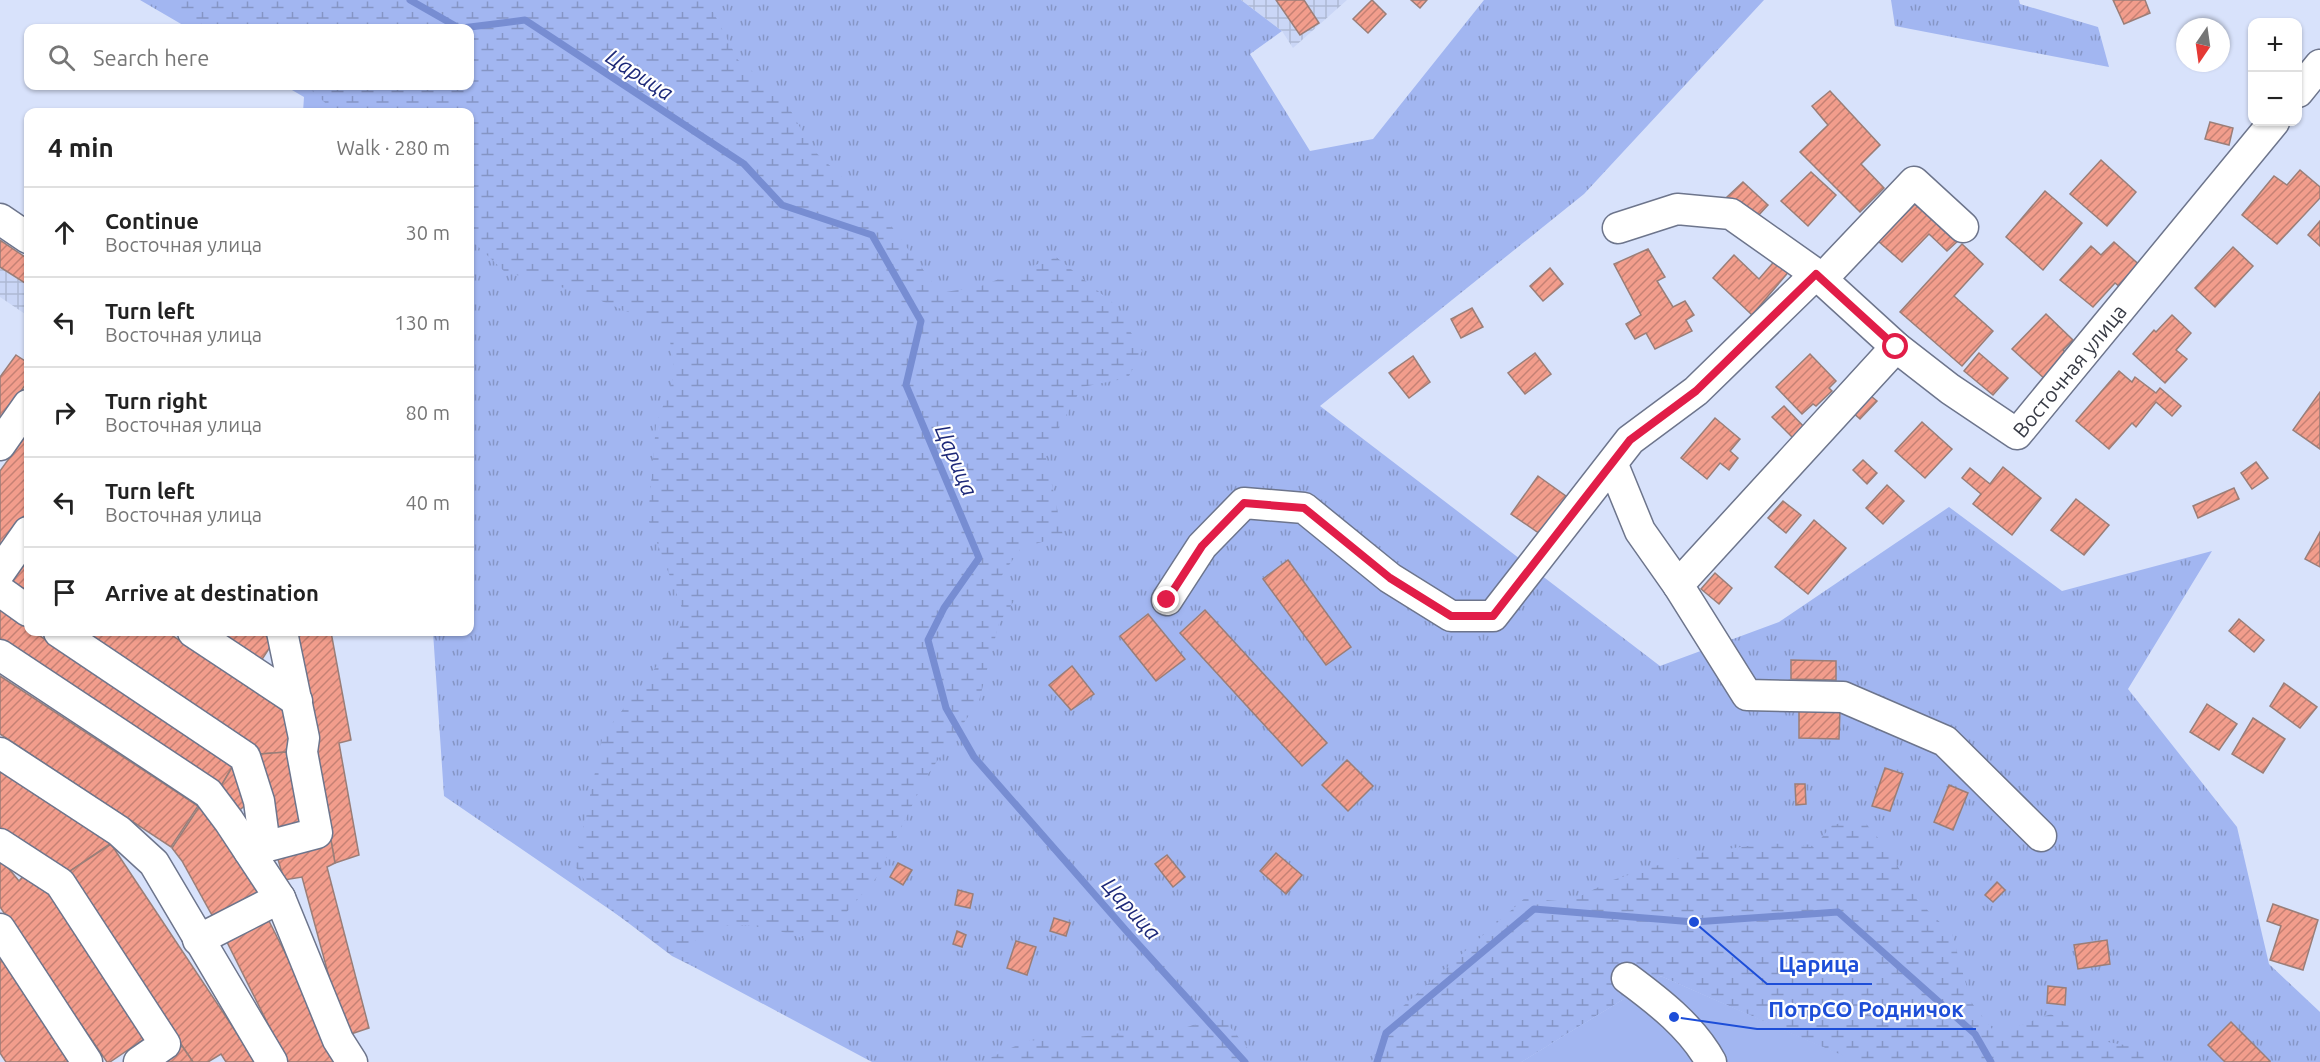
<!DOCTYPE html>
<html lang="en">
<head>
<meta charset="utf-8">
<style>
	:root { --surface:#fff; --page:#f6f6f6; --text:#222; --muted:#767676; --line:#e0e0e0 }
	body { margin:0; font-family:Ubuntu,sans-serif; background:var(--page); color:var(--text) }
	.controls { position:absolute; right:18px; top:18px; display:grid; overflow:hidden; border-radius:12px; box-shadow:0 2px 4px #0004 }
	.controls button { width:54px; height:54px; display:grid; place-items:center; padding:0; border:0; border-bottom:2px solid var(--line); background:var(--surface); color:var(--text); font:30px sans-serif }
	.compass { position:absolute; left:2176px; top:18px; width:54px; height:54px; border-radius:50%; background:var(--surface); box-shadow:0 2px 4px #0004; rotate:193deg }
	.stop { position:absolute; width:18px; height:18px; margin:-14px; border:4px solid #e11d48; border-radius:50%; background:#fff }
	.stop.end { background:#e11d48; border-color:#fff; box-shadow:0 2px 6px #0008 }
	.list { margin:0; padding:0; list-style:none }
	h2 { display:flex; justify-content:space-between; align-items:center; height:78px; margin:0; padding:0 24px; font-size:26px }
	h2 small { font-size:20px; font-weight:400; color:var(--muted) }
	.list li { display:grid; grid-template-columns:39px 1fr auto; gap:18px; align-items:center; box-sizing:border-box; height:90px; padding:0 24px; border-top:2px solid var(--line) }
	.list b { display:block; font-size:22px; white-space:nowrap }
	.list p { margin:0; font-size:20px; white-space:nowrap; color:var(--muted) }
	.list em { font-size:20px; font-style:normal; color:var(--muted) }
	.icon { flex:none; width:33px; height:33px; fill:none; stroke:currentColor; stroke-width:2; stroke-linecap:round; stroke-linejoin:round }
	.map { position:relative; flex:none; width:2320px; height:1062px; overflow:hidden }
	.search { position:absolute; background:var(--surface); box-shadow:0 2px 4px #0004; left:24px; top:24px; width:450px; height:66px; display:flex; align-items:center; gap:15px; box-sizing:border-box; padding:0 21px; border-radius:12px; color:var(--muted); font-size:22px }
	.panel { position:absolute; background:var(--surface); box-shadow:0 2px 4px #0004; left:24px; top:108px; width:450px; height:528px; border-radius:12px }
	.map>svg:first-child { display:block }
</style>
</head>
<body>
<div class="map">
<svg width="2320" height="1062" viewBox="0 0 2320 1062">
	<defs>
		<pattern id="industrial-grid" width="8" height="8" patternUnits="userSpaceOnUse" patternTransform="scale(1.5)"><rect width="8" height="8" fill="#cad6f6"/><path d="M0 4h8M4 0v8" fill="none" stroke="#aeb9d4"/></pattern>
		<pattern id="grass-tufts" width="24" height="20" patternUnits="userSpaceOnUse" patternTransform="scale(1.5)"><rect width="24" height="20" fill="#a2b6f1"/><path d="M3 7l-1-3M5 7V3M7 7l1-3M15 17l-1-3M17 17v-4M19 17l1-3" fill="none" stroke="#8595c5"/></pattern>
		<pattern id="wetland-marsh" width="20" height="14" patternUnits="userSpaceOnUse" patternTransform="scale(1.5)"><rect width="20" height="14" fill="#a2b6f1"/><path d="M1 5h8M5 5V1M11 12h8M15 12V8" fill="none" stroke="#8595c5"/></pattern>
		<pattern id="building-hatch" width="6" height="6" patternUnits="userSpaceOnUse" patternTransform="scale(1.5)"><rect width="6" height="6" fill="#f29d8c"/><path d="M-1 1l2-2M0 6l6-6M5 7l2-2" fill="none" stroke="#c58174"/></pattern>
	</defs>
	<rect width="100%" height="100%" fill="#d8e2fb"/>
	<g fill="url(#industrial-grid)">
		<path d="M1241,0h106l-54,48 -11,-17z"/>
		<path d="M0,240l28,19v57l-28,-19z"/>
	</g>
	<g fill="url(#grass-tufts)">
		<path d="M140,0h1101l41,31 -32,23 60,97 63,-12 111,-139h280l-180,194 -264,212 340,260 119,-44 170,-115 113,84 150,-40 -84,138 109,138 32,137 51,48v50h-475v-5l-184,-81 -140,86h-649l-180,-96 -248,-170 -11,-164h37v-520h-167l1,-15 -19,-11h185v-58h-282z"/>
		<path d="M1891,0h128l1,4 78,23 11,40 -214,-41z"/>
	</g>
	<g fill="url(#wetland-marsh)">
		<path d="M159,0h548l31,60 44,35 30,54 72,67 56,77 41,-7 75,-29 58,47 28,47 -14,27 -46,9 -37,66 18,83 -42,12 -23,33 18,17 -17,25 -20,78 -53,76 -49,100 -58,67c-32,-11 -83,-30 -116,-11 -6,4 -11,13 -16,18l5,15 -20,-10 -74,-56 -23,-34 28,-131 67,-86 15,-33 -37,-97 8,-94 19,-52 -7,-45 -89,-36 -74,-20 -35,-33v-127h-135l-28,-26h163v-58h-261z"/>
		<path d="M1862,819l27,32 28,49 35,34 19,68 25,32 55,-20 40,25 39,7 23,16h-308v-5l-184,-81 -140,86h-150l7,-11 4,-20 11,-16 132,-117 43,4 45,-22 79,-26 77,-11 45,4 18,-22z"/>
		<path d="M1221,1016l38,46h-278l45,-21 158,-13z"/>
	</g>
	<path fill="#a2b6f1" d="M1661,976l185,81 -1,5h-324z"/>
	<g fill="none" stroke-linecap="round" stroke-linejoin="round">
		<g stroke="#778dd2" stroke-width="7">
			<path d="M410,0l49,28"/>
			<path d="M462,28l63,-8 219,144 38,41 90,30 49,86 -15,64 73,173 -35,50 -16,32 18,68 28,49 156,178 115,127"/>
			<path d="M1377,1062l9,-29 148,-124 160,13 144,-10 137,122 16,28"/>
		</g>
	</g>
	<g fill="url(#building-hatch)" stroke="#9a7e78" stroke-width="1.5">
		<path d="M1276,0h28l15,23 -19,12z"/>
		<path d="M1372,0l14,14 -18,19 -15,-14z"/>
		<path d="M1411,0h16l-7,8z"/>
		<path d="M2113,0h32l5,13 -26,11z"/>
		<path d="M1830,91l50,54 -19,19 23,24 -24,24 -60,-60 28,-27 -16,-19z"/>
		<path d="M2210,122l23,6 -4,17 -24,-6z"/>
		<path d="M2101,160l35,32 -29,34 -37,-32z"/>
		<path d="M2300,170l20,17v11l-43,46 -35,-29 32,-39 13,9z"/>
		<path d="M1811,172l25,23 -28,31 -27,-25z"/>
		<path d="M1743,182l25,23 -12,13 -15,-8 -14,-13z"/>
		<path d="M2045,191l37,32 -39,47 -37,-33z"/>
		<path d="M1918,201l42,38 -13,12 -18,-17 -27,28 -24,-21z"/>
		<path d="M2320,221v25l-12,-11z"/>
		<path d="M0,240l28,19v26l-28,-18z"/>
		<path d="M2114,242l30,27 -19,22 -10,-8 -22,24 -33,-27 31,-34 10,9z"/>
		<path d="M1962,244l21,20 -29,32 39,35 -31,35 -62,-54z"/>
		<path d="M2233,247l20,19 -38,41 -20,-19z"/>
		<path d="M1648,249l17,28 -8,4 16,26 12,-6 9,14 -8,5 6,11 -37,18 -9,-16 -11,6 -9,-15 15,-9 -27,-51z"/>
		<path d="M1734,255l25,24 19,-22 13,12 -39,46 -39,-37z"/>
		<path d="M1550,268l13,16 -20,17 -13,-15z"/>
		<path d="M1472,308l11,19 -22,11 -10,-19z"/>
		<path d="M2046,314l27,26 -10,10 7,7 -23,24 -35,-32z"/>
		<path d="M2172,315l19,18 -15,17 11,9 -22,24 -32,-29 21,-24 2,2z"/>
		<path d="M1535,353l16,21 -26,20 -17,-21z"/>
		<path d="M1979,353l29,25 -15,17 -29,-24z"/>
		<path d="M1810,354l26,27 -7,7 3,3 -16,15 -3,-2 -11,10 -26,-27z"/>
		<path d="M16,355l12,8v18l-28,40v-44z"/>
		<path d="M1413,356l17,26 -21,16 -20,-25z"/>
		<path d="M2119,371l13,11 3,-5 21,16 4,-5 21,18 -9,10 -16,-14 -20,25 -4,-4 -23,26 -33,-28z"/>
		<path d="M1866,392l11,9 -17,18 -10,-9z"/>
		<path d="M2320,392v57l-27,-19z"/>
		<path d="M1784,406l22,23 -11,11 -23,-23z"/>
		<path d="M1715,418l25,21 -10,12 8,7 -9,12 -9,-7 -13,16 -26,-21z"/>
		<path d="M1922,422l30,27 -27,29 -30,-27z"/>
		<path d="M28,432v80l-28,39v-80z"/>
		<path d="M1863,460l14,13 -10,11 -14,-14z"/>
		<path d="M2256,462l12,16 -16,11 -11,-16z"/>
		<path d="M2003,467l38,31 -29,37 -39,-31 8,-10 -19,-16 8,-10 20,16z"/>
		<path d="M1538,476l32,23 -27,37 -32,-22z"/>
		<path d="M1887,485l17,16 -21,23 -17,-16z"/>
		<path d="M2234,488l5,11 -41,19 -5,-12z"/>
		<path d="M2076,499l33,26 -25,30 -33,-25z"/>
		<path d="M1783,501l18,14 -15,18 -18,-15z"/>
		<path d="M1814,520l32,28 -38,46 -33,-27z"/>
		<path d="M2320,532v35l-15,-8z"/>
		<path d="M28,549v48l-22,-15z"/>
		<path d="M1288,560l63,87 -25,18 -63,-86z"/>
		<path d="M1715,573l17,15 -13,16 -18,-15z"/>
		<path d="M0,609l28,19v4h6l200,132 -13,22 -221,-145z"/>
		<path d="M1205,610l122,133 -25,23 -122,-133z"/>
		<path d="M1148,614l37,45 -29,22 -36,-45z"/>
		<path d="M2239,619l25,21 -10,12 -25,-21z"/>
		<path d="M80,632h87l121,82 8,23 -10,15 -26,2z"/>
		<path d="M212,632h48l14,9 -15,23z"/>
		<path d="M293,632h38l20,108 -12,3 20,112 -24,8z"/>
		<path d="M1791,660l45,1v19l-45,-1z"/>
		<path d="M1072,666l22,28 -23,16 -22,-25z"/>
		<path d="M0,676l198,130 -27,41 -171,-113z"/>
		<path d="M2284,683l33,24 -17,21 -30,-22z"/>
		<path d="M2207,704l30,20 -18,26 -29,-18z"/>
		<path d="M1799,709l41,1 -1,29 -40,-1z"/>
		<path d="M2253,718l32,21 -22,34 -31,-19z"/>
		<path d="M287,752l15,73 -26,5 -16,-76z"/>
		<path d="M1347,760l26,26 -25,25 -26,-26z"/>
		<path d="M234,764l16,37 -16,14 -13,-29z"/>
		<path d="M1885,768l18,6 -13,37 -18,-5z"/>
		<path d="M0,771l111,72 -44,30 -67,-45z"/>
		<path d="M1795,784h10l1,20 -10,1z"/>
		<path d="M1949,785l19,8 -15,37 -19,-8z"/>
		<path d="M199,807l25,22 34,64 -45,24 -31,-56 -10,-13z"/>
		<path d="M331,840l4,23 -8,4 42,161 -24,8 -43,-159 -18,3 -7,-24z"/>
		<path d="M111,844l145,218h-30l-5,-8 -13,8h-15l-126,-189z"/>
		<path d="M1276,853l26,22 -16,19 -26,-23z"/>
		<path d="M1167,855l18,22 -12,10 -18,-23z"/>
		<path d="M0,858l19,23 7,-8 16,8 105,156 -37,25h-3l-107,-155z"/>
		<path d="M898,863l14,7 -9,15 -13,-8z"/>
		<path d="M1997,882l8,8 -12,12 -8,-7z"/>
		<path d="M958,890l15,4 -3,14 -15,-3z"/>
		<path d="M2273,904l45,16 -15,50 -33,-10 11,-34 -14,-5z"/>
		<path d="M1054,918l16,5 -4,13 -16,-5z"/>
		<path d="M269,921l71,141h-53l-60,-120z"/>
		<path d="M957,931l9,4 -4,12 -9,-3z"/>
		<path d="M2107,940l3,24 -32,5 -4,-24z"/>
		<path d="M1016,941l20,6 -9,28 -20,-7z"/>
		<path d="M0,954l70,108h-64l-6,-9z"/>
		<path d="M2048,986l18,2 -1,17 -18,-2z"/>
		<path d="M2231,1022l39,39v1h-45l-17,-17z"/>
		<path d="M182,1046l11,16h-36z"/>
	</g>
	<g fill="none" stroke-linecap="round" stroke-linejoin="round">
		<defs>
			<g id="minor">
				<path d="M2298,92l22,-27"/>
				<path d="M0,219l28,19"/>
				<path d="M1618,228l59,-19 54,5 85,60"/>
				<path d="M1822,279l92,-97 49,45"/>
				<path d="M1896,347l-218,238 69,110 96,2 102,44 96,95"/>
				<path d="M0,445l28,-40"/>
				<path d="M1613,465l27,66 38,54"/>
				<path d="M0,572l28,-40"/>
				<path d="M0,591l28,20"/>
				<path id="s1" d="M1167,600l35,-54 42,-43 60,5 86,70 61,38h42l137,-176 66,-49 120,-117 80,73 54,42 67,45 257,-312"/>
				<path d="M59,632l186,125 14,44 6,45"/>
				<path d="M193,632l104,69"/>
				<path d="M0,655l208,138 21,28 51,77 58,142 14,22"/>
				<path d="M0,753l119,78 35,32 118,199"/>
				<path d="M0,844l60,39 105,161 -26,18"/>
				<path d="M249,851l68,-18 -15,-81 2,-14 -22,-106"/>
				<path d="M0,929l87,133"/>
				<path d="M198,940l82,-42"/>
				<path d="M1627,978c31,23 65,49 84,84"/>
			</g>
		</defs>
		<use href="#minor" stroke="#6d758c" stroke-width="33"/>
		<use href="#minor" stroke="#fff" stroke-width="30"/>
	</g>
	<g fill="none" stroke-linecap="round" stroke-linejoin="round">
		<path stroke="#e11d48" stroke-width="8" d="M1167,600l35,-54 42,-43 60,5 86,70 61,38h42l137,-176 66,-49 120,-117 80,73"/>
	</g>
	<g text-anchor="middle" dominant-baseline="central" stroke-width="4.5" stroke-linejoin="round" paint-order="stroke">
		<g font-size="21" fill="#383b45" stroke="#fff">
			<text stroke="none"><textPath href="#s1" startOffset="1222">Восточная улица</textPath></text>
		</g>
		<g font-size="22" font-style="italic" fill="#1d2979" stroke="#fff">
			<text transform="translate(640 74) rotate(33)">Царица</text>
			<text transform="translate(957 460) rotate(67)">Царица</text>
			<text transform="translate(1132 908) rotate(48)">Царица</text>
		</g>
	</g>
	<path fill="none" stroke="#1d4ed8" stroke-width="2" d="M1694 922L1767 984H1872M1674 1017L1757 1029H1976"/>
	<g fill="#1d4ed8" stroke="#fff" stroke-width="2">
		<circle cx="1694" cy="922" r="6"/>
		<circle cx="1674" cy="1017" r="6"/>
	</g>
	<g font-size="22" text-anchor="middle" font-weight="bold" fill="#1d4ed8" stroke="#fff" stroke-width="4.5" stroke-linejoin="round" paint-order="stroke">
		<text x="1819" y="972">Царица</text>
		<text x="1866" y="1017">ПотрСО Родничок</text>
	</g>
</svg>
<div class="controls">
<button>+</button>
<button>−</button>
</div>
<svg class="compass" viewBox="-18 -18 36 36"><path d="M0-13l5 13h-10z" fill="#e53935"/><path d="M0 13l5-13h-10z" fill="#767676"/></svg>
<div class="stop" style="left:1896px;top:347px"></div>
<div class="stop end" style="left:1167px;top:600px"></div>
<div class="search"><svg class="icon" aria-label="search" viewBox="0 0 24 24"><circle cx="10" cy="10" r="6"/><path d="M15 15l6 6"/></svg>Search here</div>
<section class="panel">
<h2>4 min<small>Walk · 280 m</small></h2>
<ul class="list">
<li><svg class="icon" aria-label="ahead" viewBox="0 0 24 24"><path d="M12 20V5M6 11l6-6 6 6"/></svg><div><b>Continue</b><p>Восточная улица</p></div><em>30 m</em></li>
<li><svg class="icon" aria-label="left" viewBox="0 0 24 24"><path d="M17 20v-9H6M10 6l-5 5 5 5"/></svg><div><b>Turn left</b><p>Восточная улица</p></div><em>130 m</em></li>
<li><svg class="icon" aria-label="right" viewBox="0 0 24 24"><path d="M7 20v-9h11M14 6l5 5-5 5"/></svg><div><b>Turn right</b><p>Восточная улица</p></div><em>80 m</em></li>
<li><svg class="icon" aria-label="left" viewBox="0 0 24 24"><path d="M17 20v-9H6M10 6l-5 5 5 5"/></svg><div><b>Turn left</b><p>Восточная улица</p></div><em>40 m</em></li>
<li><svg class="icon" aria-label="arrive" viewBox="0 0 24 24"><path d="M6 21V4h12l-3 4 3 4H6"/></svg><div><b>Arrive at destination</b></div></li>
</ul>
</section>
</div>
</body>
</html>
